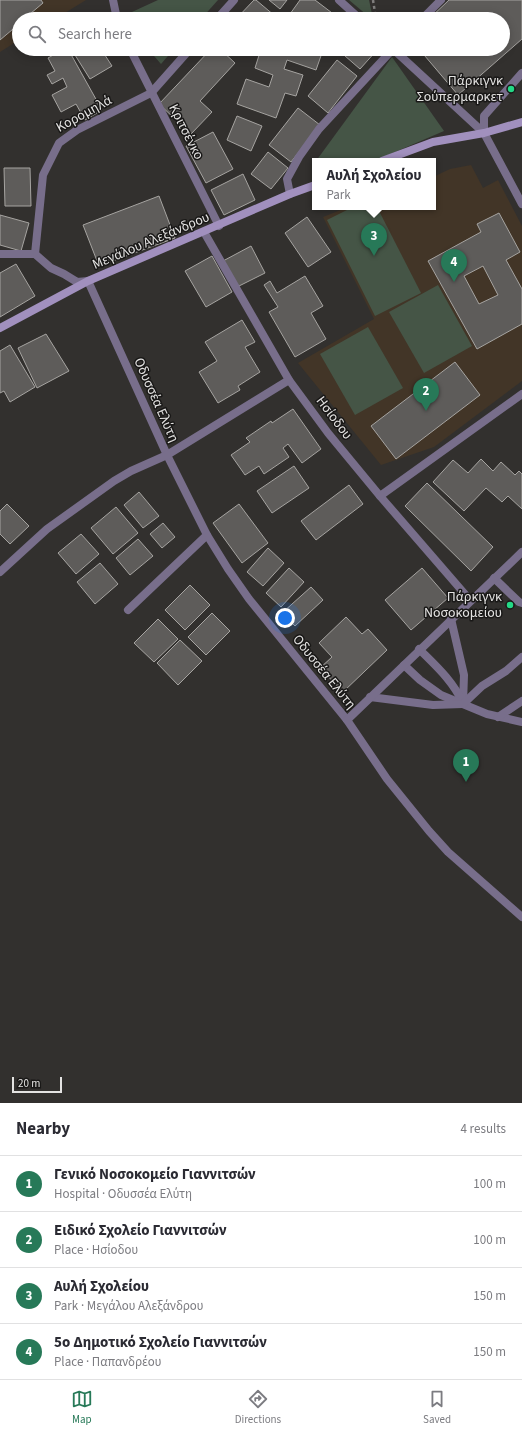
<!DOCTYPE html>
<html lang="en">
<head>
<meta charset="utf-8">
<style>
	:root { --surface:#fff; --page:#f7f7f7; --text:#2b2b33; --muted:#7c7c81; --line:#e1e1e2; --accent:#277958 }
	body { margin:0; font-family:"Source Sans 3",sans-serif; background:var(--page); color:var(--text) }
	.scale { position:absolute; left:12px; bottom:10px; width:50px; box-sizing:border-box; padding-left:4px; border:2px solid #e4e3e2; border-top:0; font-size:11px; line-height:14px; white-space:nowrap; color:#e4e3e2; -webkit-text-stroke:3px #191817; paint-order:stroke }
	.you { position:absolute; left:285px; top:618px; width:14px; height:14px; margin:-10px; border:3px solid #fff; border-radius:50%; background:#1a73e8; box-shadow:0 0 0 6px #1a73e833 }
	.badge { display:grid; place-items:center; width:26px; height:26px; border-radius:50%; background:var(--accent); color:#fff; font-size:13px; font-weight:700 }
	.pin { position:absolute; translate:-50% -33px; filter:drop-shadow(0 1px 2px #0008) }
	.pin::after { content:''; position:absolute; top:21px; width:14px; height:12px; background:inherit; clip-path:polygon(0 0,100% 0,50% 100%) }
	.popup { position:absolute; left:312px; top:158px; width:124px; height:52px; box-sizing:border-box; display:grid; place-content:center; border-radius:0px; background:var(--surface); filter:drop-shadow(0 1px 3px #0005); font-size:13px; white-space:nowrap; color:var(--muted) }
	.popup b { font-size:15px; color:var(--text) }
	.popup::after { content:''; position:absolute; left:50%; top:100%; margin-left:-8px; border:8px solid transparent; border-top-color:var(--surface) }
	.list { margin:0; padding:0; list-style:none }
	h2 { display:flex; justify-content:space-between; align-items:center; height:52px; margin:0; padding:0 16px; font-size:17px }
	h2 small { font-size:13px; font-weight:400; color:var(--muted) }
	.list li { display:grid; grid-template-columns:26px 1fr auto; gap:12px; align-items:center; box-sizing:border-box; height:56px; padding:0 16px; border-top:1px solid var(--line) }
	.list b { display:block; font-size:15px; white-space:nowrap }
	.list p { margin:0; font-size:13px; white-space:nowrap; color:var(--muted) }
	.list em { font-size:13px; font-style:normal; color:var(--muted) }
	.icon { flex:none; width:22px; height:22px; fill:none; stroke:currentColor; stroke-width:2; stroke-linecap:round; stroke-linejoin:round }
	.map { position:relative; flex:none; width:522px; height:1103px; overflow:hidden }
	.search { position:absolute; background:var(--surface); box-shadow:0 2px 10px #0003; left:12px; right:12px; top:12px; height:44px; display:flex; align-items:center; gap:10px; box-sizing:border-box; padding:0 14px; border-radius:22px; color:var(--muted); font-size:15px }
	.sheet { height:276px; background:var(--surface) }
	nav { display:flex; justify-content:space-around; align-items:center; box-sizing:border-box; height:56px; border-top:1px solid var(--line); background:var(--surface); font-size:11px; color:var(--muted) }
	nav a { display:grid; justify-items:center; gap:2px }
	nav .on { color:var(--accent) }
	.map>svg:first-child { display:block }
</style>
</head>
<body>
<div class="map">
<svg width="522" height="1103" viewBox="0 0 522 1103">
	<rect width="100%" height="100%" fill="#32302e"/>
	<g fill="#423527">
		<path d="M0,0h86l-31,19h-36v21l-19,12z"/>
		<path d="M471,165l12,23 15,-8 24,46v155l-88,66 -53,18 -83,-102 76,-44 -51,-102 25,-10h85v-30l17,-8z"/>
	</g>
	<g fill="#455546">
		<path d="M158,0h60l-17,19h-78l-2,-2z"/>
		<path d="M349,0h20l3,14 -4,2z"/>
		<path d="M148,49h26l-13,15z"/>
		<path d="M392,57l52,74 -70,30h-58z"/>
		<path d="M353,207h24l44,86 -46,23 -48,-96z"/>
		<path d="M438,285l34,61 -48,27 -35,-61z"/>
		<path d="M368,327l35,61 -48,27 -35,-61z"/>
	</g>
	<g fill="#5e5c5a" stroke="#a6a4a1" fill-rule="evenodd">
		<path d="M0,0h41l2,3 -19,16h-5v5l-19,16z"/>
		<path d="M254,0h2l19,16 -3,3h-36z"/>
		<path d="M269,0h18l-7,9z"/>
		<path d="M300,0h15l25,19h-43l-7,-5z"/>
		<path d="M449,0h73v39l-64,56 -39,-46h84v-30h-74z"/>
		<path d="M64,49h4l34,61 -17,10 -9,-16 -15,8 -9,-17 15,-8 -4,-9 -11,6 -5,-9 8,-4 -7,-13z"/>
		<path d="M84,49h17l11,17 -22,13 -15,-24z"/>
		<path d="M211,49h9l15,14 -35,38 12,11 -21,22 -32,-30z"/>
		<path d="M261,49l10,4 1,-4 51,1 -7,20 -29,-10 -3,9 19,6 -7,21 -11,-3 -9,25 -39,-14 9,-25 23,8 4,-12 -18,-7z"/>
		<path d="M337,49h40v1l-17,19z"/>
		<path d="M337,60l20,16 -29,37 -20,-17z"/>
		<path d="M298,108l22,17 -29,37 -22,-17z"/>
		<path d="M237,116l25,10 -11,25 -24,-11z"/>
		<path d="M213,132l20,37 -27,14 -20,-37z"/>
		<path d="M268,152l20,16 -17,21 -20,-15z"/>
		<path d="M4,168h26l1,38h-26z"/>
		<path d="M243,174l12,26 -31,15 -13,-25z"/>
		<path d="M159,196l16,42 -76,28 -16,-41z"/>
		<path d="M499,213l21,39 -14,8 16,29v35l-45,25 -49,-88 53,-29 -4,-8zM483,266l15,29 -19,9 -15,-28z"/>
		<path d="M0,215l29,8 -8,28 -21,-6z"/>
		<path d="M307,217l24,35 -23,15 -23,-34z"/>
		<path d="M251,246l14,27 -28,14 -14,-26z"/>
		<path d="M212,256l20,36 -26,15 -21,-36z"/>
		<path d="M16,264l19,32 -35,21v-44z"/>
		<path d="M305,276l18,30 -12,7 15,26 -31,18 -26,-45 9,-5 -14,-22 6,-4 7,12z"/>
		<path d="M242,320l13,22 -10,5 15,25 -22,14 2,4 -22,13 -19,-31 18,-11 -12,-19z"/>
		<path d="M46,334l23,37 -32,17 -19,-40z"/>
		<path d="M10,345l25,42 -25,15 -6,-11 -4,2v-42z"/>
		<path d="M455,362l25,33 -84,64 -25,-33z"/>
		<path d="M293,409l28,40 -19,14 -14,-19 -5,4 6,9 -25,17 -5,-8 -14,9 -14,-20 19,-13 -4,-4 25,-17 1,2z"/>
		<path d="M481,459l12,12 8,-9 14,13 4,-4 3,3v35l-14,-13 -6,6 -16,-14 -22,23 -31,-29 20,-22 15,13z"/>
		<path d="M294,466l15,22 -37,25 -15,-22z"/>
		<path d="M427,483l66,64 -22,24 -66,-65z"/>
		<path d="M349,485l14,19 -47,36 -15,-19z"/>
		<path d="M139,492l20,24 -16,12 -19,-23z"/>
		<path d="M7,504l22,22 -19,18 -10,-10v-23z"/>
		<path d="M239,504l29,39 -26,20 -29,-40z"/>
		<path d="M116,507l22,26 -25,21 -22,-26z"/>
		<path d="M163,523l12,14 -13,11 -12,-14z"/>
		<path d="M81,534l18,20 -23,20 -18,-21z"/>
		<path d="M138,539l15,17 -23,19 -14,-17z"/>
		<path d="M268,548l16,15 -21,23 -16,-14z"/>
		<path d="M100,563l18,21 -23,20 -18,-22z"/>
		<path d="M289,568l15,14 -23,25 -15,-14z"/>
		<path d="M422,568l26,30 -37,32 -26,-30z"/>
		<path d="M190,585l20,20 -25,25 -20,-20z"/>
		<path d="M311,587l12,13 -28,26 -13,-13z"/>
		<path d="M212,613l18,18 -24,24 -18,-18z"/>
		<path d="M346,617l16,17 6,-5 19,21 -44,42 -23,-24 12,-11 -13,-14z"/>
		<path d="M158,619l20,20 -24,23 -20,-19z"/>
		<path d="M180,640l22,21 -24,24 -21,-22z"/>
	</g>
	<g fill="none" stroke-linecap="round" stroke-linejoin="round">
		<path stroke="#817f7e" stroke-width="2.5" stroke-dasharray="3 3" stroke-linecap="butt" d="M373,0l3,19"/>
		<g stroke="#786e8b" stroke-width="8">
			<path d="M484,133v-17l38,-43"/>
			<path d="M494,578l25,24 3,1"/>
			<path d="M451,619l13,56 -1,29"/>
			<path d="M419,649c18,18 33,31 44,54"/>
			<path d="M404,665l16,15 21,15 46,19 35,8"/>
			<path d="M370,697l63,8 30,-1 19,-18 24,-15 16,-14"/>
			<path d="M498,717l24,-16"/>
		</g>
		<g stroke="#786e8b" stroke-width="8">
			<path d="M113,0l4,19"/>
			<path d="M339,0l21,19"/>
			<path d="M217,19l17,-19"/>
			<path d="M422,19l19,-19"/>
			<path d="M130,49l89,177"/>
			<path d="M393,49l91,84 38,71"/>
			<path d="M290,194l-3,-15 12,-22 20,-28 74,-80"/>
			<path d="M204,232l85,148 39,53 52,63 90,104"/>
			<path d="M35,254l8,-79 16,-32 18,-13 74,-37 39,-44"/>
			<path d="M88,281l79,174 40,80 21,34 21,30 98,121 40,59 42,52 19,21 74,65"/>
			<path d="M380,496l142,-102"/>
			<path d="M0,572l47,-43 67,-48 17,-10 36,-16 122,-75"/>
			<path d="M128,610l79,-75"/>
			<path d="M347,720l175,-168"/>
		</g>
		<path stroke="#786e8b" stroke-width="8" d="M0,254h35l16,14 13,6 13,8 11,-1"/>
		<g stroke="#a190be" stroke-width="8">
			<path d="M382,161l51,-19 51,-9 38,-11"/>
			<path d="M0,328l88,-47 202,-87 25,-9"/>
		</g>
	</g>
	<g fill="#23d886" stroke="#191817" stroke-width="1.5">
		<circle cx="511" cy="89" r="4"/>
		<circle cx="510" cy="605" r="4"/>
	</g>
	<g text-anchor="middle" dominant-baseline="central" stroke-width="3" stroke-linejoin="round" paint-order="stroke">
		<g font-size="14" fill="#e4e3e2" stroke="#191817" text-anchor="end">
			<text x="503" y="81">Πάρκιγνκ<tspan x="503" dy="16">Σούπερμαρκετ</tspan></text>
			<text x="502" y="597">Πάρκιγνκ<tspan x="502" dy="16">Νοσοκομείου</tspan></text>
		</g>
		<g font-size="14" fill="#e4e3e2" stroke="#191817">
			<text transform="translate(84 114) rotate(-29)">Κορομηλά</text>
			<text transform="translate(186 132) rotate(63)">Κριτσένκο</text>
			<text transform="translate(151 241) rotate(-23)">Μεγάλου Αλεξάνδρου</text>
			<text transform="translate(156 400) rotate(66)">Οδυσσέα Ελύτη</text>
			<text transform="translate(334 418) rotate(53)">Ησίοδου</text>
			<text transform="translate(324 672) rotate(51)">Οδυσσέα Ελύτη</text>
		</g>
	</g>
</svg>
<div class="scale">20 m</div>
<div class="you"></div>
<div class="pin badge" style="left:466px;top:782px">1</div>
<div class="pin badge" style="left:426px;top:411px">2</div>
<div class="pin badge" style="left:374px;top:256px">3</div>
<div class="popup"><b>Αυλή Σχολείου</b>Park</div>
<div class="pin badge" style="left:454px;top:282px">4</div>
<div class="search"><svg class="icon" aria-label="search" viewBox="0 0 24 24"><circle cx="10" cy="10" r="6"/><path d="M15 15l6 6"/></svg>Search here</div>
</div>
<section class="sheet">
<h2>Nearby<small>4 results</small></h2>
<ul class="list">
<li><span class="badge">1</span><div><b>Γενικό Νοσοκομείο Γιαννιτσών</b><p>Hospital · Οδυσσέα Ελύτη</p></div><em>100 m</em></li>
<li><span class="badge">2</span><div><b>Ειδικό Σχολείο Γιαννιτσών</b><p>Place · Ησίοδου</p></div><em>100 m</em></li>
<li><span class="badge">3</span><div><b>Αυλή Σχολείου</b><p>Park · Μεγάλου Αλεξάνδρου</p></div><em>150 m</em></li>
<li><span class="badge">4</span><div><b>5ο Δημοτικό Σχολείο Γιαννιτσών</b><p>Place · Παπανδρέου</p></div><em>150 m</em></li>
</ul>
</section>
<nav>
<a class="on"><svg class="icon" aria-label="map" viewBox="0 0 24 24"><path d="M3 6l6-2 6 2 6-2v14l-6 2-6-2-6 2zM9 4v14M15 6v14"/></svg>Map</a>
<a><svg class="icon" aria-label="directions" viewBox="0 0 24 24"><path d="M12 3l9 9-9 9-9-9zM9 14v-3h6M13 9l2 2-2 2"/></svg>Directions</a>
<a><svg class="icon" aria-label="saved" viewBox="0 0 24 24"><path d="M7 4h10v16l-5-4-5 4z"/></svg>Saved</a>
</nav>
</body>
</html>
